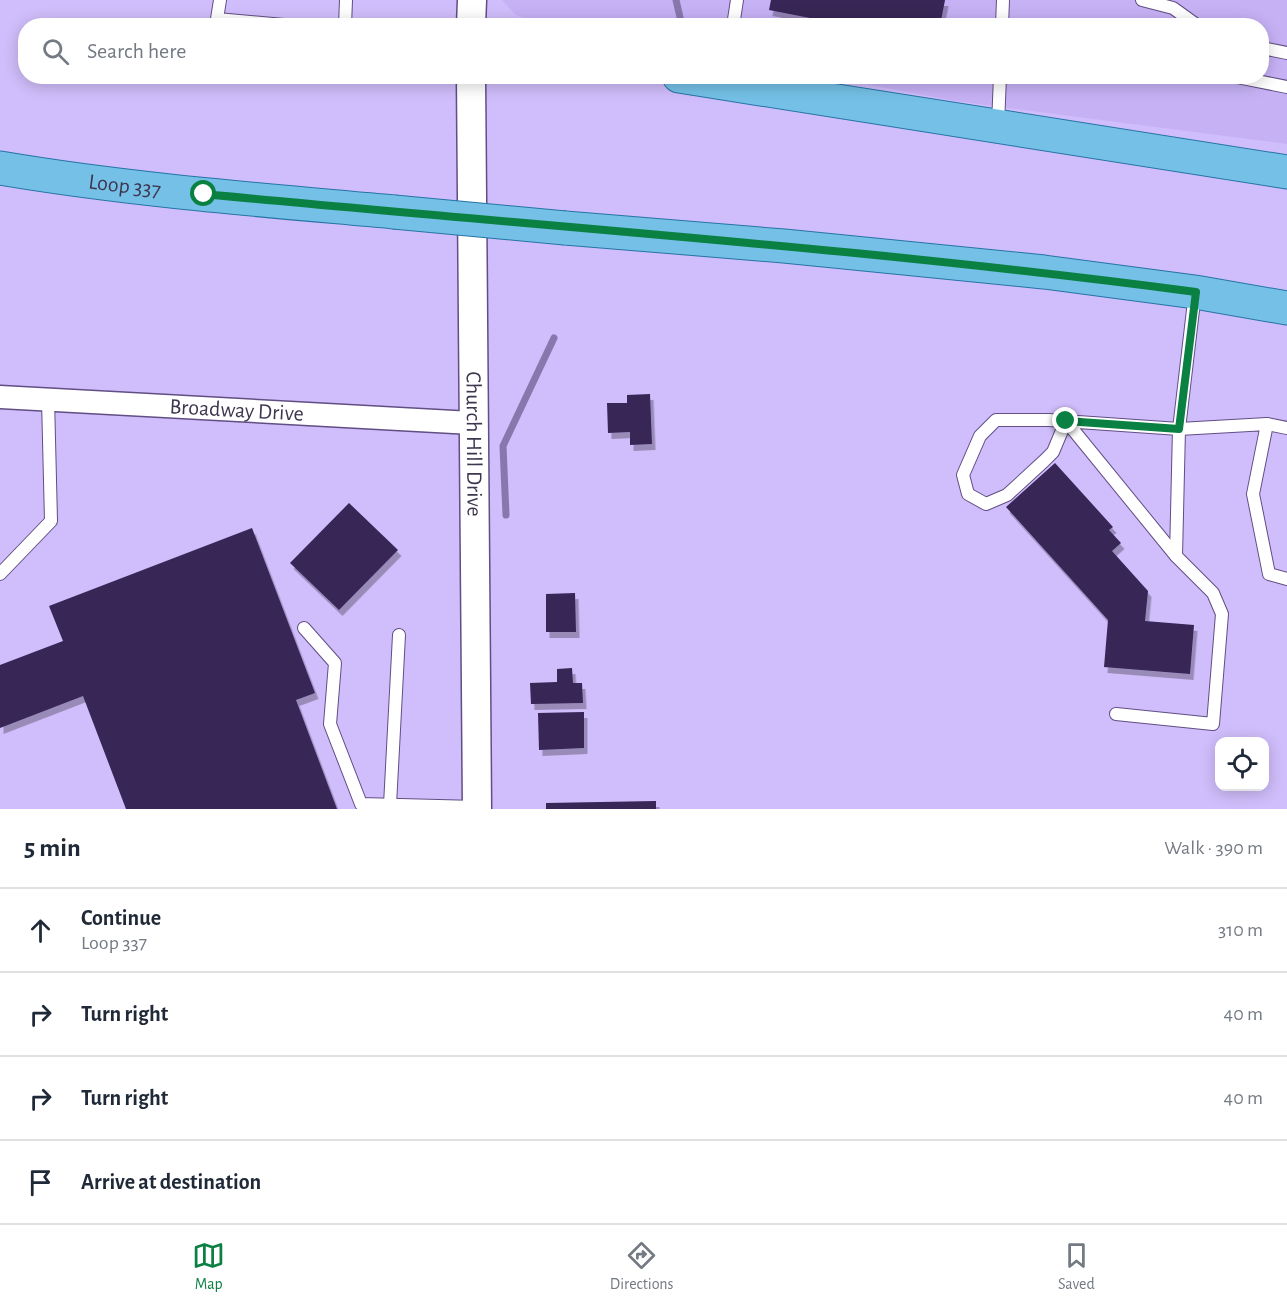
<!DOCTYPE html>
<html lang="en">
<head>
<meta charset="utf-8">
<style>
	:root { --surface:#fff; --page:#f6f6f7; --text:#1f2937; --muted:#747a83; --line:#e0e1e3; --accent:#0b8043 }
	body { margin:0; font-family:"Alegreya Sans",sans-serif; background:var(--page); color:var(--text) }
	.controls { position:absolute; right:18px; bottom:18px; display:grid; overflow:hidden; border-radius:12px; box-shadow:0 3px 15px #0003 }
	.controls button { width:54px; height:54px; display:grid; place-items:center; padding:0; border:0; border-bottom:2px solid var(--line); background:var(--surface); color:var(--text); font:30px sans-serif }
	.stop { position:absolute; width:18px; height:18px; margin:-14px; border:4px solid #0b8043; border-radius:50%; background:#fff }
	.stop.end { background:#0b8043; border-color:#fff; box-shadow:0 2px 6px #0008 }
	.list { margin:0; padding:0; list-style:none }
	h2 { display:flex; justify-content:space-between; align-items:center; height:78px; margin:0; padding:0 24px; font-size:26px }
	h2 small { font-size:20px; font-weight:400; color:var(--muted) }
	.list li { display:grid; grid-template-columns:39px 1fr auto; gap:18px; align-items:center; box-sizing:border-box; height:84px; padding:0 24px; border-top:2px solid var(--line) }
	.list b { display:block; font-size:22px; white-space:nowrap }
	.list p { margin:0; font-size:20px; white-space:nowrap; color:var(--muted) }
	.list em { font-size:20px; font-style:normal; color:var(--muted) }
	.icon { flex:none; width:33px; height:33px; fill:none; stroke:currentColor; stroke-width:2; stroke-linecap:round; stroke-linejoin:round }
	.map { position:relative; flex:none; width:1287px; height:809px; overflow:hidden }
	.search { position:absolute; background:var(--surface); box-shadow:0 3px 15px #0003; left:18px; right:18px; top:18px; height:66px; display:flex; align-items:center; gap:15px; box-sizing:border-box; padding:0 21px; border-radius:24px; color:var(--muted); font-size:22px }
	.sheet { height:414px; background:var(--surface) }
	nav { display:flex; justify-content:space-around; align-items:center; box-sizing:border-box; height:84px; border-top:2px solid var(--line); background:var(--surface); font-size:16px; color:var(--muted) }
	nav a { display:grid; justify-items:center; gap:3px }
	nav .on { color:var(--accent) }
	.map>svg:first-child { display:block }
</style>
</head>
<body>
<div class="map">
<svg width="1287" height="809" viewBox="0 0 1287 809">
	<defs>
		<filter id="shadow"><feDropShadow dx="3.5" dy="6" stdDeviation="0" flood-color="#0004"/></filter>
	</defs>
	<rect width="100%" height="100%" fill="#d0bdfb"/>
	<path fill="#c6b1f5" d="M502,0h785v144l-332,-43 -129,-24 436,-1v-50h-717l-29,-11z"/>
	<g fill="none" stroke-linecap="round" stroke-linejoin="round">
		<g stroke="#8877ad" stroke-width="7">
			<path d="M676,0l6,26"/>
			<path d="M506,515l-3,-69 51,-108"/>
		</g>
	</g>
	<g fill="#372556" filter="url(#shadow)">
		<path d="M771,0h174l-5,26h-89l-82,-16z"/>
		<path d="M650,394l2,50 -22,1v-13l-22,1 -1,-30h20v-8z"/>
		<path d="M1055,463l58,64 -4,3 12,13 -9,8 36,40 -3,30 49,4 -4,49 -86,-7 4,-47 -102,-113z"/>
		<path d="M349,503l49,47 -59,60 -49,-47z"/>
		<path d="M252,528l63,165 -19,7 41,109h-211l-43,-113 -83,32v-63l63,-24 -14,-35z"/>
		<path d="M575,593l1,39h-30v-38z"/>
		<path d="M572,668l1,15h9l1,20 -52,1 -1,-21 27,-1v-13z"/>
		<path d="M584,712v36l-45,2 -1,-37z"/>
		<path d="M656,801v8h-110v-6z"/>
	</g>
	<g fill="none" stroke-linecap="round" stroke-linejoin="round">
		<defs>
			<g id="service">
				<path d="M220,0l-3,19 78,7"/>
				<path d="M1142,0l31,8 25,18"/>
				<path d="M345,26l1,-26"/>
				<path d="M733,26l4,-26"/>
				<path d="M1002,26l1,-26"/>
				<path d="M1262,48l25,5"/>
				<path d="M1232,76l55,11"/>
				<path d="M998,125l2,-49"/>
				<path d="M1267,424l20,4"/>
				<path d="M1176,556l-110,-135 -13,31 -9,9 -37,34 -21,9 -18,-10 -5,-19 17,-39 16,-16h53l130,9 16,-136"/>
				<path d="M0,574l51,-53 -3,-122"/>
				<path d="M304,628l31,35 -5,61 31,80 116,3"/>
				<path d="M1116,714l97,10 9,-110 -9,-21 -37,-37 3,-127 88,-5 -14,70 16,80 18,5"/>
				<path d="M390,805l9,-170"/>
			</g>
			<g id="minor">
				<path id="s1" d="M0,397l472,26"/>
			</g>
			<g id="tertiary">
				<path d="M471,26l1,-26"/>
				<path id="s2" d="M471,76l6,733"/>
			</g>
			<g id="primary">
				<path d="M679,76l608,96"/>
				<path id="s3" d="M0,168c130,22 263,32 394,44"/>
				<path d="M565,228l219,18 260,26 151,20 92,16"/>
			</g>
		</defs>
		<use href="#service" stroke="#604e84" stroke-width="14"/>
		<use href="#minor" stroke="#604e84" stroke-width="25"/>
		<use href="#tertiary" stroke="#604e84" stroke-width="31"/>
		<use href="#primary" stroke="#2574a6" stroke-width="35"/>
		<use href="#service" stroke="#fff" stroke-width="12"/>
		<use href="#minor" stroke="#fff" stroke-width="22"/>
		<use href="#tertiary" stroke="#fff" stroke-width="28"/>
		<use href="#primary" stroke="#74c0e6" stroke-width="33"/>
		<defs>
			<path id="primary-bridge" d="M394,212l171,16"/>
		</defs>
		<use href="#primary-bridge" stroke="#2574a6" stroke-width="35" stroke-linecap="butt"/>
		<use href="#primary-bridge" stroke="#74c0e6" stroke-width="33"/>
	</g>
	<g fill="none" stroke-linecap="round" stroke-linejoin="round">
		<path stroke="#0b8043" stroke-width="8" d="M204,194c331,32 662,54 992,98l-17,137 -113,-8"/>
	</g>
	<g text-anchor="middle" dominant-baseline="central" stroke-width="6" stroke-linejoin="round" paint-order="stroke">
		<g font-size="22" fill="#3e364f" stroke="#ece5ff">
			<text stroke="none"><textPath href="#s3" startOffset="126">Loop 337</textPath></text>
			<text stroke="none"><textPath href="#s1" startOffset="237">Broadway Drive</textPath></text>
			<text stroke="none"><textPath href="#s2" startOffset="368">Church Hill Drive</textPath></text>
		</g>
	</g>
</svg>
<div class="controls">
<button><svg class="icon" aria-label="locate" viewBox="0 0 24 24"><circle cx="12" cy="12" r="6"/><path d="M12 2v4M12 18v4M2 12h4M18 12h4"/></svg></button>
</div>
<div class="stop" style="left:204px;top:194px"></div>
<div class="stop end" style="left:1066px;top:421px"></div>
<div class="search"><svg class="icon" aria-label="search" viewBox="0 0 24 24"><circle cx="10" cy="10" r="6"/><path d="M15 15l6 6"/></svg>Search here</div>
</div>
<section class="sheet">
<h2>5 min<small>Walk · 390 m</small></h2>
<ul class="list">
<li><svg class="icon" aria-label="ahead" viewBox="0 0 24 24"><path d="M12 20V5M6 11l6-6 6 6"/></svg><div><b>Continue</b><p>Loop 337</p></div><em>310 m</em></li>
<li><svg class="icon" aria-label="right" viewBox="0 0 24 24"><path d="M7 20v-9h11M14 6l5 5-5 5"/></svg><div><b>Turn right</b></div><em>40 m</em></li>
<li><svg class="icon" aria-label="right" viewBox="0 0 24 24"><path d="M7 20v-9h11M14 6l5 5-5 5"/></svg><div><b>Turn right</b></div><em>40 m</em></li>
<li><svg class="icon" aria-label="arrive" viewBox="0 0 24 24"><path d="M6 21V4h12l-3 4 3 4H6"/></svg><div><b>Arrive at destination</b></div></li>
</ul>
</section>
<nav>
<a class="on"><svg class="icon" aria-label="map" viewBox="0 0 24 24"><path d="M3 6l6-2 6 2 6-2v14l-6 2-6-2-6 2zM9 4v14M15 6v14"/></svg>Map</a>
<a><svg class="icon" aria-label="directions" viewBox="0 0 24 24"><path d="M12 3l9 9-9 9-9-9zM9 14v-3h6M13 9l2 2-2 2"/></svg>Directions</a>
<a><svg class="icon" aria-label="saved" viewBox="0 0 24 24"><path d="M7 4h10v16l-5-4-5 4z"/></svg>Saved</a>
</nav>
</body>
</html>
